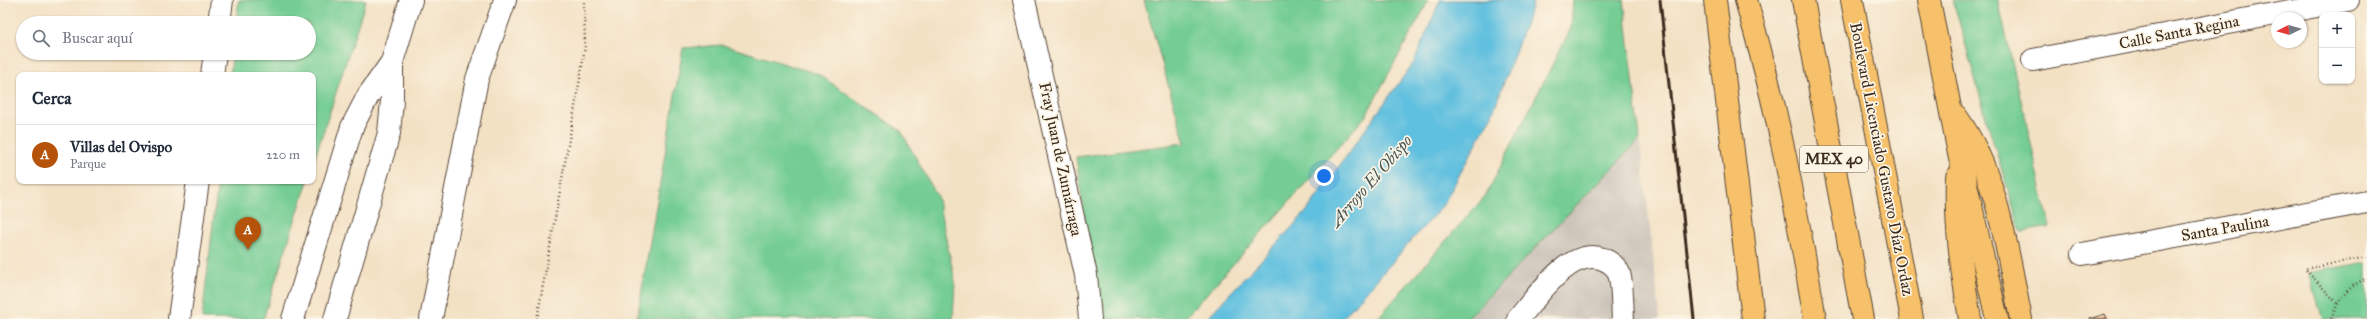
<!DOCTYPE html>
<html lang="es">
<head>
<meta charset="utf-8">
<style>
	:root { --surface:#fff; --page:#f2f2f3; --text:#1f2937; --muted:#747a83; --line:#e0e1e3; --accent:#b45309 }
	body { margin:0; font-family:"IM FELL Great Primer",serif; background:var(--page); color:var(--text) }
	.controls { position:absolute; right:12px; top:12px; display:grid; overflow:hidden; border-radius:8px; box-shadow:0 1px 3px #0004 }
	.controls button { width:36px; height:36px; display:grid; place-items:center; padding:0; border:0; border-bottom:1px solid var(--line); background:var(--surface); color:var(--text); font:20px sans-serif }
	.compass { position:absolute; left:2271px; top:12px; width:36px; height:36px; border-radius:50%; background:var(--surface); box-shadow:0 1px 3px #0004; rotate:265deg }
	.you { position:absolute; left:1324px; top:176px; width:14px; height:14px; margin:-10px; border:3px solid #fff; border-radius:50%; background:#1a73e8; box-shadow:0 0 0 6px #1a73e833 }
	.badge { display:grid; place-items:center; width:26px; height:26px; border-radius:50%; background:var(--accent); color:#fff; font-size:13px; font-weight:700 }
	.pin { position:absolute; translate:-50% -33px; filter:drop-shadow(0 1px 2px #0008) }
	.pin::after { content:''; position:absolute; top:21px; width:14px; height:12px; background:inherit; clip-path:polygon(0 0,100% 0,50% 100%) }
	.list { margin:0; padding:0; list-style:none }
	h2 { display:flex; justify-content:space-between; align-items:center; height:52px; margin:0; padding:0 16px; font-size:17px }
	h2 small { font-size:13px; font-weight:400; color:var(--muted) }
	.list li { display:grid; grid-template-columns:26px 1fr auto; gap:12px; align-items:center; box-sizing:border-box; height:60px; padding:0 16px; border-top:1px solid var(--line) }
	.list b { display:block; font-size:15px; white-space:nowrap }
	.list p { margin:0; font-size:13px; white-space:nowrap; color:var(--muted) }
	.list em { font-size:13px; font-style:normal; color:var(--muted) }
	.icon { flex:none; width:22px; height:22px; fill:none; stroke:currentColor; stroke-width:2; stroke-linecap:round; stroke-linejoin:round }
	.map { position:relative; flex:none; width:2367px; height:319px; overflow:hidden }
	.search { position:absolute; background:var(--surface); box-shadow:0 1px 3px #0004; left:16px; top:16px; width:300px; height:44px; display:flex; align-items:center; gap:10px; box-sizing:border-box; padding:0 14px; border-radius:22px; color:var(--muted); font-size:15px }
	.panel { position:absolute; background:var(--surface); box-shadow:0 1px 3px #0004; left:16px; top:72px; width:300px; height:112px; border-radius:8px }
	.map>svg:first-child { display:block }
</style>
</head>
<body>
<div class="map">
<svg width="2367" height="319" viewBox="0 0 2367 319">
	<rect width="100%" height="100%" fill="#fcf5e5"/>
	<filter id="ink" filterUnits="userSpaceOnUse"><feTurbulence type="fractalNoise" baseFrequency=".025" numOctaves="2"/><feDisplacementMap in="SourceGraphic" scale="8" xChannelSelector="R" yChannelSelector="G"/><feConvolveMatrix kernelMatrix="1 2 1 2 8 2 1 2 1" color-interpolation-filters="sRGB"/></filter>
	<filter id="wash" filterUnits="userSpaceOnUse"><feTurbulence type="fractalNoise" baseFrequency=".012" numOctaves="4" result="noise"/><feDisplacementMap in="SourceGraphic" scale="16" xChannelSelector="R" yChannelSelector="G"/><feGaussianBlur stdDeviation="0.9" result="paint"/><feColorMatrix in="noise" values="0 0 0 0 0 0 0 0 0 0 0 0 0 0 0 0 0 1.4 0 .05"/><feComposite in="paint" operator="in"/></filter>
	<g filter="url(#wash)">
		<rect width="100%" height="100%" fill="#f3e1c4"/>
		<path fill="#cbc3b8" d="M1640,139l20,180h-193z"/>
		<g fill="#74cd94" stroke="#587c59">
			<path d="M239,0h127l-53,164v-89h-83l3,-22h76v-30h-73z"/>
			<path d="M1144,0h285l-64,117 -181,202h-86l-22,-162 109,-14z"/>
			<path d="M1573,0h51l16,139 -173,180h-90l109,-124 85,-167z"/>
			<path d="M1953,0h45l52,227 -29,5 -30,-97z"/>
			<path d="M723,45l95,29 83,57 36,65 18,85 -2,38h-316l46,-271z"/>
			<path d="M218,181h90l-45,138h-61z"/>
			<path d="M2367,262v57h-44l-15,-46z"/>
		</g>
		<path fill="#61c0df" stroke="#4e757e" d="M1440,0h94l-42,115 -49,90 -101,114h-136l100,-107 108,-150z"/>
		<g id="blocks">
			<path fill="#dd9b70" d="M2105,314l2,5h-18z"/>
		</g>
	</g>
	<g filter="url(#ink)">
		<use href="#blocks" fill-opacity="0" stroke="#574537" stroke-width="1"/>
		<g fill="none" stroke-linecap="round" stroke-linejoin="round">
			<defs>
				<g id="minor">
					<path d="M1024,0l62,275 4,44"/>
					<path d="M219,23l3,-23"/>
					<path d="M2033,60l315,-60"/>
					<path d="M212,75l3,-22"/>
					<path d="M2082,254l285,-52"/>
					<path d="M179,319l19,-138"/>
					<path d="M293,319l59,-192 16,-31 24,-34 19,-62"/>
					<path d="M335,319l54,-186 3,-32v-39"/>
					<path d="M431,319l46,-240 28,-79"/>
					<path d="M1518,319c18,-21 52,-73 85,-60 7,3 13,7 16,14 4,14 3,32 4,46"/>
				</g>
				<g id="major">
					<path d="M1715,0l38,319"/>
					<path d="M1746,0c31,105 51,211 69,319"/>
					<path d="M1803,0l60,319"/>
					<path d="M1852,0l60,319"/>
					<path d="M1929,0l30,154 38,165"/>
					<path d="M1956,116c42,57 51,135 65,203"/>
					<path d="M1957,177c-2,49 5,94 13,142"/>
				</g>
			</defs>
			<use href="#minor" stroke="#574537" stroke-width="24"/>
			<use href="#major" stroke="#574537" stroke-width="24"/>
			<g stroke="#574537" stroke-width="2.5" stroke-dasharray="1 3" stroke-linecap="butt">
				<path d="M2337,303l-32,-34 62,-12"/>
				<path d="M537,319l44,-246 4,-27 -1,-46"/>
				<path d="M2331,319c8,-20 16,-32 36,-41"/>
			</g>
			<use href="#minor" stroke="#fff" stroke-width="22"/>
			<use href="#major" stroke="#f6c16b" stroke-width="22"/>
			<path stroke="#3b2a1e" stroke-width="3" d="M1660,0l34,319"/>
		</g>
	</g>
	<g text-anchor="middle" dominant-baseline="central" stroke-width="3.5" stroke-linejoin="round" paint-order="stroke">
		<rect fill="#fcf5e5" stroke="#75675a" stroke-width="1" x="1800" y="146" width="68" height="26" rx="3"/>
		<g font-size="15" font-weight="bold" fill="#3b2a1e">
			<text x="1834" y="159">MEX 40</text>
		</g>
		<g font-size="16" fill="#3b2a1e" stroke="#fcf5e5">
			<text transform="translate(2179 32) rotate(-11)">Calle Santa Regina</text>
			<text transform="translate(1061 159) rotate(78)">Fray Juan de Zumárraga</text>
			<text transform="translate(1882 159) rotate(79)">Boulevard Licenciado Gustavo Díaz Ordaz</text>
			<text transform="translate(2225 228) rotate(-10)">Santa Paulina</text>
		</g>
		<g font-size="17" font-style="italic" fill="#465758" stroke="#fcf5e5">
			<text transform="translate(1371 181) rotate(-49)">Arroyo El Obispo</text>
		</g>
	</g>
</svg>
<div class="controls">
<button>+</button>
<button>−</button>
</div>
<svg class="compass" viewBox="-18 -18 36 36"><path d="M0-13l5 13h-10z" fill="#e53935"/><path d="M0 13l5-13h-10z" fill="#747a83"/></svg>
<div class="you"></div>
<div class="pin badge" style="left:248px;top:250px">A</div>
<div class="search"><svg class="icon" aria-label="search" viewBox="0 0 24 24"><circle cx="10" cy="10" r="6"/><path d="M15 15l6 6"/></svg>Buscar aquí</div>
<section class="panel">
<h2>Cerca<small></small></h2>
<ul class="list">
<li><span class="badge">A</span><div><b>Villas del Ovispo</b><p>Parque</p></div><em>220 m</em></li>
</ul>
</section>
</div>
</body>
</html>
